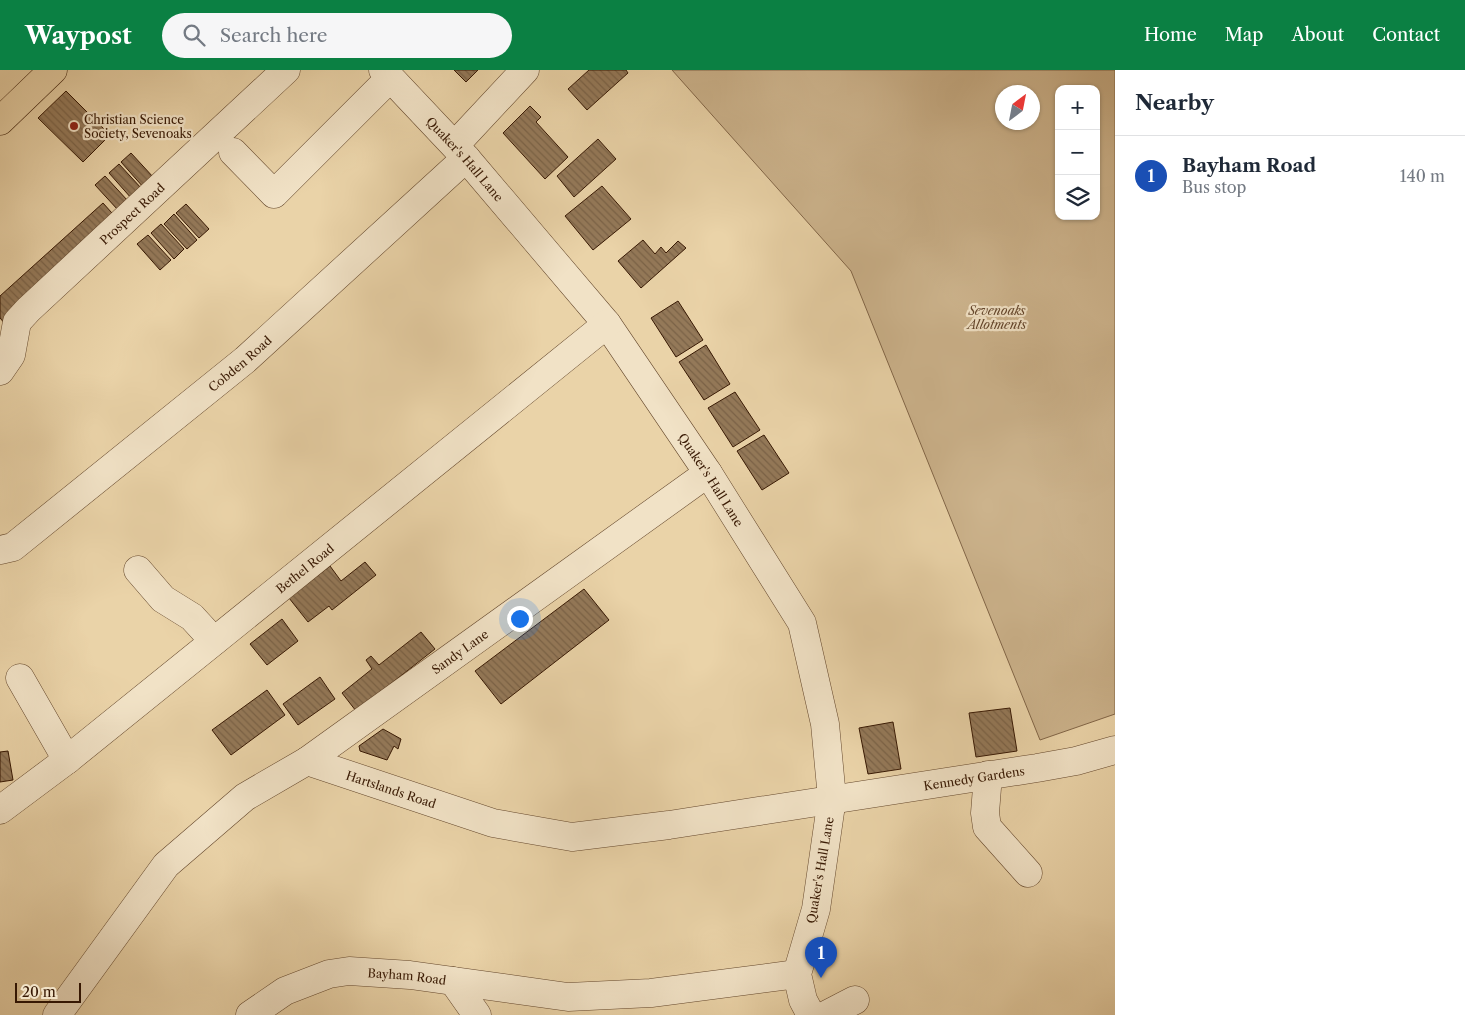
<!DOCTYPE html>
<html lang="en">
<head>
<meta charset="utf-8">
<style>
	:root { --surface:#fff; --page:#f6f6f7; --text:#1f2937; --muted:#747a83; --line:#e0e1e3; --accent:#0b8043 }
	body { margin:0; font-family:"Libre Caslon Text",serif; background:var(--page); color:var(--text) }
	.controls { position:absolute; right:15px; top:15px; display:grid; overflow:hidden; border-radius:10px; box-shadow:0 1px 4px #0004 }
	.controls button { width:45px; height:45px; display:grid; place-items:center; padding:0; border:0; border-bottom:1px solid var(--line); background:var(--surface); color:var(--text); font:25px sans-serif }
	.compass { position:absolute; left:995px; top:15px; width:45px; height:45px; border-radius:50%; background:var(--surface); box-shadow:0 1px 4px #0004; rotate:32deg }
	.scale { position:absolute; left:15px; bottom:12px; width:66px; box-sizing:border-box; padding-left:5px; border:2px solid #371803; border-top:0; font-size:14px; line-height:18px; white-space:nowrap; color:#371803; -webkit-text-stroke:4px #f1e2c6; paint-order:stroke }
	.you { position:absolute; left:519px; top:548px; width:18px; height:18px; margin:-12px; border:4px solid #fff; border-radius:50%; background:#1a73e8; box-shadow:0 0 0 8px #1a73e833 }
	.badge { display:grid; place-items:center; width:32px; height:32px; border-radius:50%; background:var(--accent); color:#fff; font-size:16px; font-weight:700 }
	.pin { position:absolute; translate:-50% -41px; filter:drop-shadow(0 1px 2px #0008) }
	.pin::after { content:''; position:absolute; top:26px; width:18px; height:15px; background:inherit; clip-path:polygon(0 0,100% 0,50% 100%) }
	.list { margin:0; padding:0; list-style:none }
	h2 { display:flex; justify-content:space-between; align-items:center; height:65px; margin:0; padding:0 20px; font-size:21px }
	h2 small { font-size:16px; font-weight:400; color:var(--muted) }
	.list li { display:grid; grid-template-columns:32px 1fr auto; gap:15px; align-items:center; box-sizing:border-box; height:80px; padding:0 20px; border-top:1px solid var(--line) }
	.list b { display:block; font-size:19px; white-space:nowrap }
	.list p { margin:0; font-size:16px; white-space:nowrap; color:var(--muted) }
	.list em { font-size:16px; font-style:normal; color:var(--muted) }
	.icon { flex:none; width:28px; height:28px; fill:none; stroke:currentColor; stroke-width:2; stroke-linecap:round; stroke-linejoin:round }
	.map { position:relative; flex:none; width:1115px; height:945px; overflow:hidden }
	header { display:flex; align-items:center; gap:30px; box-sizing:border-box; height:70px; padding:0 25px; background:var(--accent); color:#fff }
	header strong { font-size:24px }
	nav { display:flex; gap:28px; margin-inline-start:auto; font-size:18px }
	.search { width:350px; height:45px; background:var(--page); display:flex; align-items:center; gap:12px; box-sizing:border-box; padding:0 18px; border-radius:28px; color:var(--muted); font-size:19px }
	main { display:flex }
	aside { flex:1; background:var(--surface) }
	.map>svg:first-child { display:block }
</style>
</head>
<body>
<header>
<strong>Waypost</strong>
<div class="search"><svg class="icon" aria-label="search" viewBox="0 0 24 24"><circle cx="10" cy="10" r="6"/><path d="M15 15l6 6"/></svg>Search here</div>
<nav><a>Home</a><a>Map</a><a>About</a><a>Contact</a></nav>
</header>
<main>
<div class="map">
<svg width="1115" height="945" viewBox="0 0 1115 945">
	<defs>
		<pattern id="building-back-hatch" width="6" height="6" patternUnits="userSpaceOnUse" patternTransform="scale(1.25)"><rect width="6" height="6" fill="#947959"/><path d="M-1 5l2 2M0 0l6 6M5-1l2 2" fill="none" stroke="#7a6247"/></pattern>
	</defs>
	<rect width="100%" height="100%" fill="#ead3a8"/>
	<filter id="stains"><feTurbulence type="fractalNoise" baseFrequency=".004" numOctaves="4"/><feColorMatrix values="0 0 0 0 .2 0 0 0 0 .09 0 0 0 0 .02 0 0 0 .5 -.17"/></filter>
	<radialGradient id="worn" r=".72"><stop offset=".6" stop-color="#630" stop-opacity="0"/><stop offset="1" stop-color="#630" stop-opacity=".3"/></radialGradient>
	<path fill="#ccb38c" stroke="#826648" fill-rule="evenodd" d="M672,0h443v644l-75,26 -189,-469zM1059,19h37v127h-37zM1002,22h30v30h-30z"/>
	<g fill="url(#building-back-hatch)" stroke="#371803">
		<path d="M454,0h24l-12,12z"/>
		<path d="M589,0h37l2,3 -41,37 -19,-21z"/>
		<path d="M66,21l44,44 -27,27 -45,-44z"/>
		<path d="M530,36l11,11 -5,5 32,35 -23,22 -42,-46z"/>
		<path d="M598,69l18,20 -42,38 -17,-21z"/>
		<path d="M131,83l23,25 -10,10 -23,-26z"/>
		<path d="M119,94l23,25 -10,10 -23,-26z"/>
		<path d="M105,106l23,25 -10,9 -23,-25z"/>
		<path d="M602,116l29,33 -38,31 -28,-34z"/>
		<path d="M103,133l17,19 -114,103 -6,-7v-22z"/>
		<path d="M186,134l23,25 -10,9 -23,-25z"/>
		<path d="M174,144l23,26 -10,9 -23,-25z"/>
		<path d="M161,154l23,25 -10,10 -23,-26z"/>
		<path d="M148,165l23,25 -11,10 -23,-26z"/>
		<path d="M643,170l12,14 6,-7 5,6 12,-12 8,7 -45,40 -23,-27z"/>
		<path d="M678,231l25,39 -27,17 -25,-39z"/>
		<path d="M706,275l24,39 -26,16 -25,-38z"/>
		<path d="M735,322l25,38 -27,17 -25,-39z"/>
		<path d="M764,365l25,38 -27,17 -25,-39z"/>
		<path d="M365,492l11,13 -44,35 -3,-4 -21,16 -19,-24 41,-32 11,15z"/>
		<path d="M584,519l25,31 -108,84 -26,-33z"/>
		<path d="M282,549l16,22 -31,24 -17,-21z"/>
		<path d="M421,562l14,17 -79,62 -14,-18 30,-24 -6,-9 5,-4 8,9z"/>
		<path d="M320,607l15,22 -37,26 -15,-21z"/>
		<path d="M267,620l18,25 -54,40 -19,-25z"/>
		<path d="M1010,638l7,43 -41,6 -7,-44z"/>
		<path d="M893,652l8,47 -33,5 -9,-46z"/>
		<path d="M383,659l18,10 -3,10 -4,-3 -7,14 -27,-9 -1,-5z"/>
		<path d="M8,681l5,29 -13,2v-30z"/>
	</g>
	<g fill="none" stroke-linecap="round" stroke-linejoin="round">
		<defs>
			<g id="minor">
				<path id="s1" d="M383,0l83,88 141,166 101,149 94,150 23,101 7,74 -16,111 -19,65 6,26 8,15"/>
				<path d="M455,75l70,-75"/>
				<path d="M233,82l41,42 116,-116"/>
				<path id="s2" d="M0,301l11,-16 6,-33 11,-12 258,-240"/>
				<path id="s3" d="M0,480l13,-3 232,-187 221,-202"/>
				<path d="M138,500l25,29 29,18 22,24"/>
				<path d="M20,608l47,82"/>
				<path id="s4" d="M307,691l401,-288"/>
				<path d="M988,705l-3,38 2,14 41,46"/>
				<path id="s5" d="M0,740l67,-50 540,-436"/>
				<path d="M453,911l24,34"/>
				<path id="s6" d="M57,945l109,-150 79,-68 62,-36 186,62 79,14 97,-12 368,-57 39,-7 39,-11"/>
				<path id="s7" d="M250,945l35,-24 44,-17 20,-3 61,4 158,22 83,-4 146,-19"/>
				<path d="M826,945l29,-15"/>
			</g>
			<path id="major" d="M0,51l53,-51"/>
		</defs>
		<use href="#minor" stroke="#64472c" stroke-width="29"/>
		<use href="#major" stroke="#371803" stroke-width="29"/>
		<use href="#minor" stroke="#f1e2c6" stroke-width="28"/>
		<use href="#major" stroke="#ead3a8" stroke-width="28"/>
	</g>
	<circle fill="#8f2418" stroke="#f1e2c6" stroke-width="2" cx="74" cy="56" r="5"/>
	<g text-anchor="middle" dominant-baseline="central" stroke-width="4.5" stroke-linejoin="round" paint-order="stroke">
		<g font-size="12" fill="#371803" stroke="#f1e2c6" text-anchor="start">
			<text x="84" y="49">Christian Science<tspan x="84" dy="14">Society, Sevenoaks</tspan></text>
		</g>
		<g font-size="12" fill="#371803" stroke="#f1e2c6">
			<text stroke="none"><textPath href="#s1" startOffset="121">Quaker's Hall Lane</textPath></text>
			<text stroke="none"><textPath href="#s2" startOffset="211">Prospect Road</textPath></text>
			<text stroke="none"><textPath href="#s3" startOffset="305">Cobden Road</textPath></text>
			<text stroke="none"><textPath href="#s1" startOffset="526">Quaker's Hall Lane</textPath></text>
			<text stroke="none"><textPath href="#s5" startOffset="389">Bethel Road</textPath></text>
			<text stroke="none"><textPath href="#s4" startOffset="188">Sandy Lane</textPath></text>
			<text stroke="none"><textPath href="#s6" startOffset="1044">Kennedy Gardens</textPath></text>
			<text stroke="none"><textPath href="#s6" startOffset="450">Hartslands Road</textPath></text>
			<text transform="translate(820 800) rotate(-80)">Quaker's Hall Lane</text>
			<text stroke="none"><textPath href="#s7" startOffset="168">Bayham Road</textPath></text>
		</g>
		<g font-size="12" font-style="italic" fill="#64462c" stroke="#f1e2c6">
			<text x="997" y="240">Sevenoaks<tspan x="997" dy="14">Allotments</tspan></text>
		</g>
	</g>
	<rect width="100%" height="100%" filter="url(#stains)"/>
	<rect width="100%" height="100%" fill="url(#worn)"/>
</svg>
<div class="controls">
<button>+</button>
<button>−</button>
<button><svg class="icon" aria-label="layers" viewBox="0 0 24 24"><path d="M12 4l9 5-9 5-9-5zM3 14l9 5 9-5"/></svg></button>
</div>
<svg class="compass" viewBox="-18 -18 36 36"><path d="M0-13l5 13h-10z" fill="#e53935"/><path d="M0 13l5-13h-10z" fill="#747a83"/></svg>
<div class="scale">20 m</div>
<div class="you"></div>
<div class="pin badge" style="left:821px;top:908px;background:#1a4fb4">1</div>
</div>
<aside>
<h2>Nearby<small></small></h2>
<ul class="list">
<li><span class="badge" style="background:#1a4fb4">1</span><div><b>Bayham Road</b><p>Bus stop</p></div><em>140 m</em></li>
</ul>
</aside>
</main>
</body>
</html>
